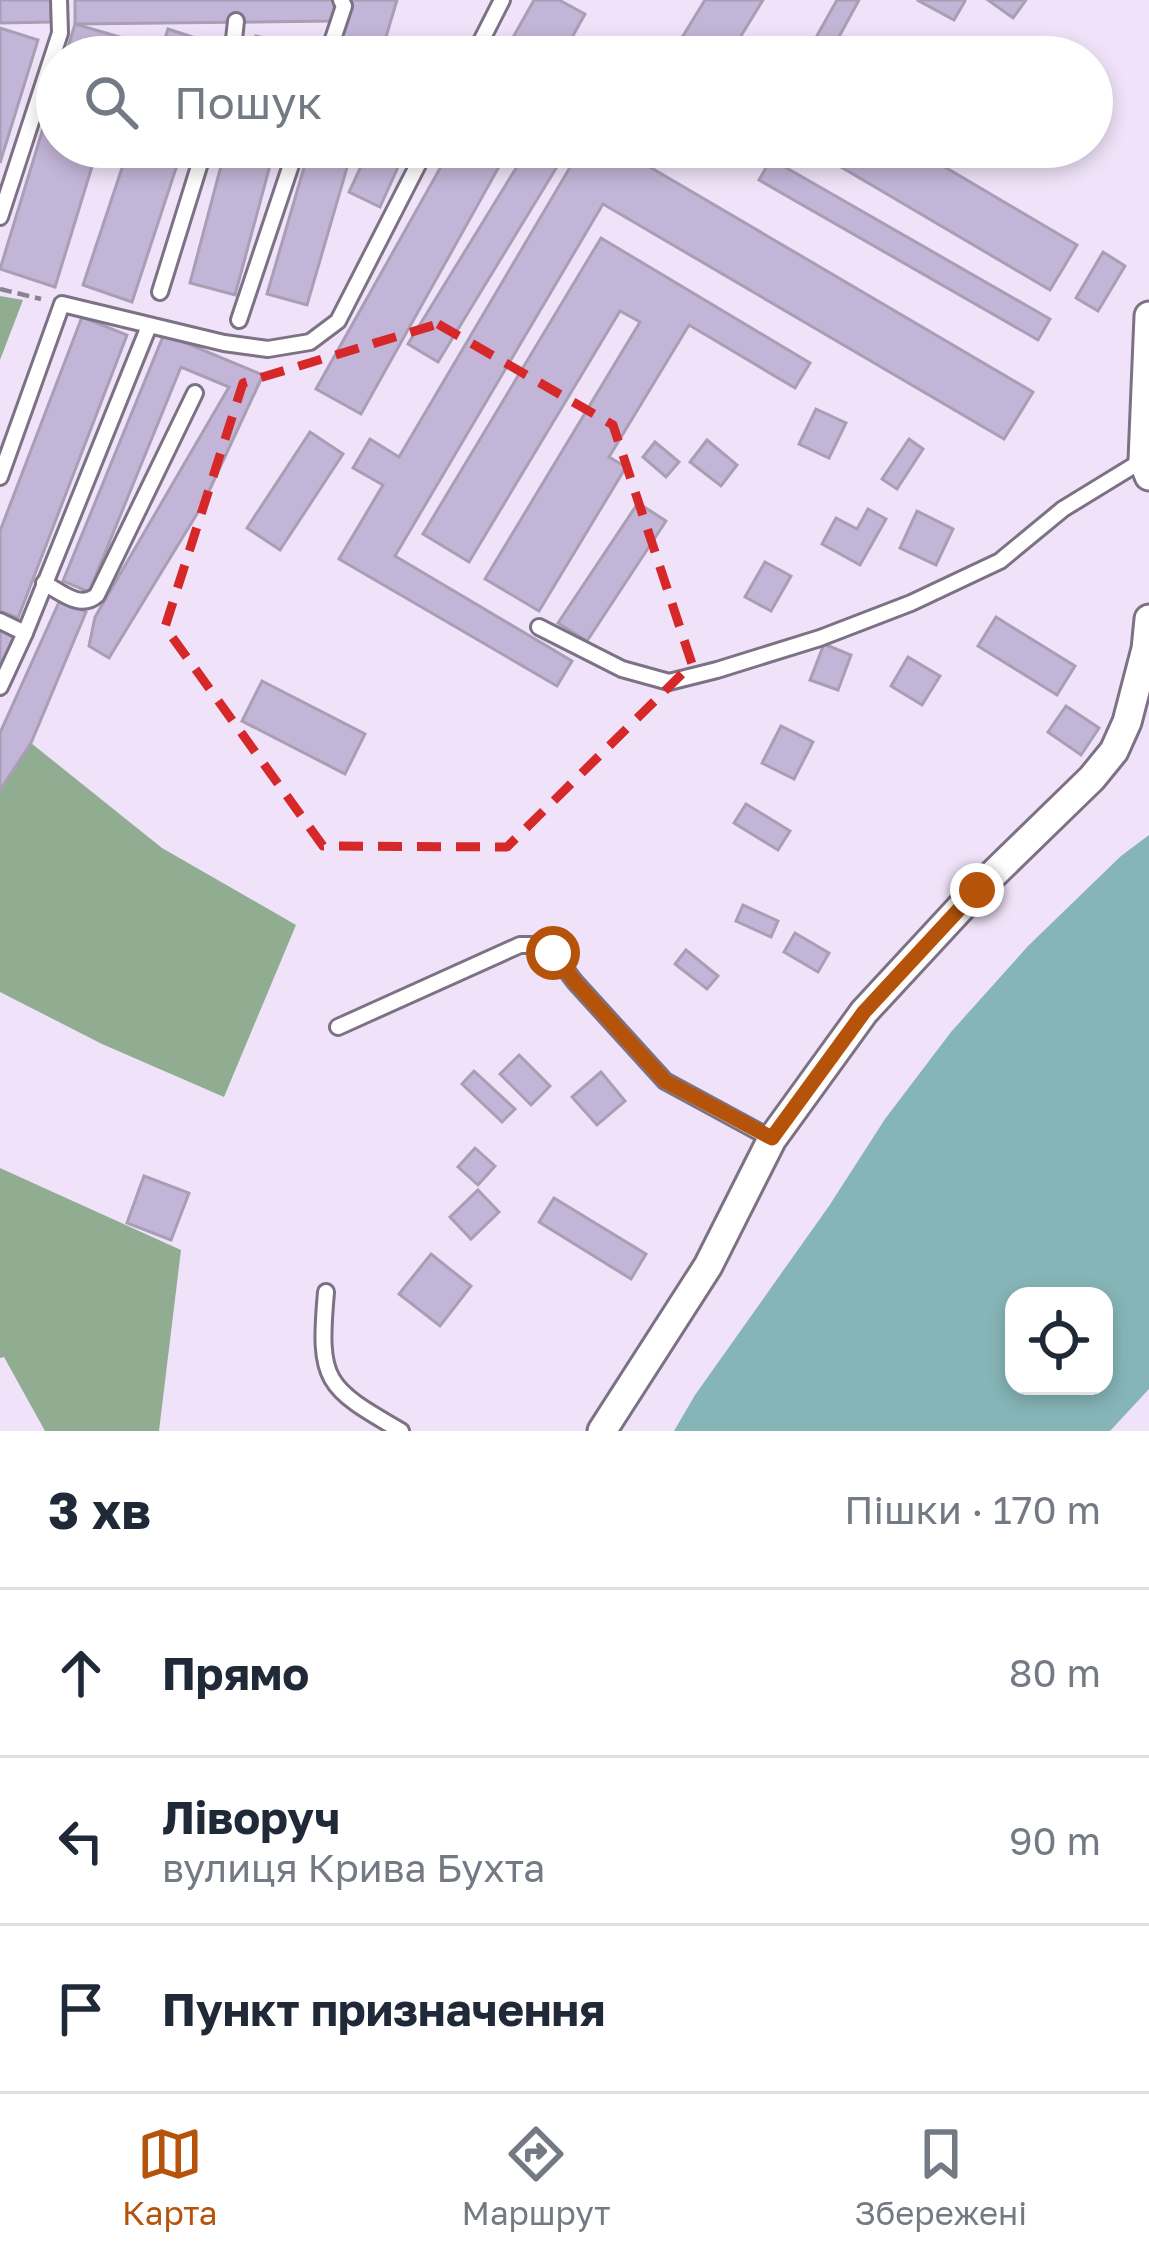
<!DOCTYPE html>
<html lang="uk">
<head>
<meta charset="utf-8">
<style>
	:root { --surface:#fff; --page:#f6f6f7; --text:#1f2937; --muted:#747a83; --line:#e0e1e3; --accent:#b45309 }
	body { margin:0; font-family:"Golos Text",sans-serif; background:var(--page); color:var(--text) }
	.controls { position:absolute; right:36px; bottom:36px; display:grid; overflow:hidden; border-radius:24px; box-shadow:0 6px 18px #0003 }
	.controls button { width:108px; height:108px; display:grid; place-items:center; padding:0; border:0; border-bottom:3px solid var(--line); background:var(--surface); color:var(--text); font:60px sans-serif }
	.stop { position:absolute; width:36px; height:36px; margin:-27px; border:9px solid #b45309; border-radius:50%; background:#fff }
	.stop.end { background:#b45309; border-color:#fff; box-shadow:0 3px 12px #0008 }
	.list { margin:0; padding:0; list-style:none }
	h2 { display:flex; justify-content:space-between; align-items:center; height:156px; margin:0; padding:0 48px; font-size:51px }
	h2 small { font-size:39px; font-weight:400; color:var(--muted) }
	.list li { display:grid; grid-template-columns:78px 1fr auto; gap:36px; align-items:center; box-sizing:border-box; height:168px; padding:0 48px; border-top:3px solid var(--line) }
	.list b { display:block; font-size:45px; white-space:nowrap }
	.list p { margin:0; font-size:39px; white-space:nowrap; color:var(--muted) }
	.list em { font-size:39px; font-style:normal; color:var(--muted) }
	.icon { flex:none; width:66px; height:66px; fill:none; stroke:currentColor; stroke-width:2; stroke-linecap:round; stroke-linejoin:round }
	.map { position:relative; flex:none; width:1149px; height:1431px; overflow:hidden }
	.search { position:absolute; background:var(--surface); box-shadow:0 6px 18px #0003; left:36px; right:36px; top:36px; height:132px; display:flex; align-items:center; gap:30px; box-sizing:border-box; padding:0 42px; border-radius:66px; color:var(--muted); font-size:45px }
	.sheet { height:660px; background:var(--surface) }
	nav { display:flex; justify-content:space-around; align-items:center; box-sizing:border-box; height:168px; border-top:3px solid var(--line); background:var(--surface); font-size:33px; color:var(--muted) }
	nav a { display:grid; justify-items:center; gap:6px }
	nav .on { color:var(--accent) }
	.map>svg:first-child { display:block }
</style>
</head>
<body>
<div class="map">
<svg width="1149" height="1431" viewBox="0 0 1149 1431">
	<rect width="100%" height="100%" fill="#f0e3f9"/>
	<g fill="#90ad92">
		<path d="M0,296l23,4 -23,60z"/>
		<path d="M31,743l131,105 134,77 -72,172 -122,-53 -102,-52v-202z"/>
		<path d="M0,1168l181,82 -22,181h-114l-41,-74 -4,1z"/>
	</g>
	<path fill="#86b5b8" fill-rule="evenodd" d="M1149,835v554l-39,42h-436l21,-36 134,-189 56,-87 66,-87 77,-86 93,-90zM1014,1296h90v90h-90z"/>
	<g fill="#c3b5d7" stroke="#a89fb5" stroke-width="3">
		<path d="M0,0h51v22l-51,1z"/>
		<path d="M75,0h259l1,21 -260,3z"/>
		<path d="M353,0h44l-17,57h-44z"/>
		<path d="M534,0h25l26,14 -24,43h-59z"/>
		<path d="M705,0h58l-35,57h-58z"/>
		<path d="M837,0h22l-31,57h-23z"/>
		<path d="M917,0h47l1,1 -11,19z"/>
		<path d="M988,0h38l-13,18z"/>
		<path d="M75,24l55,16 -5,17h-60z"/>
		<path d="M0,28l38,12 -38,123z"/>
		<path d="M168,29l49,16 -4,12h-54z"/>
		<path d="M256,36l46,12 -3,9h-48z"/>
		<path d="M57,83v64h41l-43,140 -55,-18z"/>
		<path d="M129,147h54l-51,155 -49,-17z"/>
		<path d="M226,147h49l-40,148 -45,-12z"/>
		<path d="M310,147h43l-46,158 -40,-11z"/>
		<path d="M370,147h37l-27,60 -31,-15z"/>
		<path d="M452,147h58l-149,267 -45,-25z"/>
		<path d="M529,147h40l-131,215 -30,-18z"/>
		<path d="M582,147h55l-6,9 402,236 -29,47 -401,-235 -208,352 177,105 -15,25 -218,-127 44,-74 -30,-17 17,-29 29,18z"/>
		<path d="M807,147h104l166,98 -27,45z"/>
		<path d="M771,159l279,160 -12,21 -279,-160z"/>
		<path d="M601,238l209,125 -15,25 -106,-63 -80,132 17,10 -87,144 -54,-32 155,-257 -20,-11 -151,251 -46,-28z"/>
		<path d="M1103,252l22,14 -27,45 -22,-13z"/>
		<path d="M82,317l45,18 -109,283 -18,-7v-80z"/>
		<path d="M164,334l99,41 -60,129 -94,154 -20,-12 6,-29 134,-230 -48,-20 -92,225 -26,-11z"/>
		<path d="M816,409l30,14 -17,35 -30,-14z"/>
		<path d="M310,432l33,22 -63,96 -33,-22z"/>
		<path d="M909,439l14,10 -26,40 -15,-10z"/>
		<path d="M707,440l30,25 -16,21 -31,-24z"/>
		<path d="M655,442l24,20 -13,15 -23,-20z"/>
		<path d="M638,503l28,18 -79,120 -29,-18z"/>
		<path d="M868,509l18,10 -26,46 -38,-21 14,-26 21,11z"/>
		<path d="M917,511l36,18 -17,36 -36,-17z"/>
		<path d="M765,562l26,14 -20,35 -26,-14z"/>
		<path d="M60,600l26,12 -55,131 -31,47v-57z"/>
		<path d="M996,617l79,49 -18,29 -79,-49z"/>
		<path d="M0,629l14,9 -14,28z"/>
		<path d="M824,644l27,11 -13,35 -28,-10z"/>
		<path d="M908,657l32,19 -18,29 -31,-19z"/>
		<path d="M262,681l103,53 -20,40 -103,-53z"/>
		<path d="M1066,706l33,22 -18,27 -33,-23z"/>
		<path d="M781,726l32,16 -19,37 -32,-16z"/>
		<path d="M746,804l44,27 -12,19 -44,-27z"/>
		<path d="M743,905l35,16 -7,16 -35,-16z"/>
		<path d="M795,933l34,20 -11,19 -34,-20z"/>
		<path d="M686,950l32,26 -11,13 -32,-25z"/>
		<path d="M519,1055l31,31 -19,19 -31,-31z"/>
		<path d="M474,1071l41,38 -13,13 -40,-38z"/>
		<path d="M601,1072l24,29 -28,24 -25,-28z"/>
		<path d="M475,1148l20,18 -17,19 -20,-18z"/>
		<path d="M144,1176l45,17 -18,47 -44,-17z"/>
		<path d="M478,1190l21,22 -28,27 -21,-22z"/>
		<path d="M554,1198l92,56 -15,25 -92,-57z"/>
		<path d="M431,1254l40,32 -31,40 -41,-32z"/>
	</g>
	<g fill="none" stroke-linecap="round" stroke-linejoin="round">
		<defs>
			<g id="lane">
				<path d="M232,57l4,-36"/>
				<path d="M327,57l17,-51 -3,-6"/>
				<path d="M473,57l29,-57"/>
				<path d="M0,217l60,-184 -1,-33"/>
				<path d="M160,292l45,-145"/>
				<path d="M239,320l58,-173"/>
				<path d="M0,477l62,-173 162,39 44,6 42,-7 28,-21 89,-174"/>
				<path d="M44,583c17,9 36,27 53,12l98,-202"/>
				<path d="M0,621l25,12"/>
				<path d="M539,627l83,42 47,13 48,-12 103,-32 91,-35 89,-42 63,-52 80,-49"/>
				<path d="M0,687l25,-54 124,-307"/>
				<path d="M338,1027l182,-82h18l15,8 22,29 90,99 107,58"/>
				<path d="M326,1292c-8,90 -1,95 75,139"/>
			</g>
			<g id="street">
				<path d="M1149,316l-6,144 6,16"/>
				<path d="M602,1431l106,-165 64,-127 92,-127 113,-122 115,-112 22,-27 13,-29 19,-73 3,-30"/>
			</g>
		</defs>
		<use href="#lane" stroke="#7d7184" stroke-width="20"/>
		<use href="#street" stroke="#7d7184" stroke-width="33"/>
		<path stroke="#8b8291" stroke-width="4.5" stroke-dasharray="12 6" stroke-linecap="butt" d="M0,289l41,10"/>
		<use href="#lane" stroke="#fff" stroke-width="14"/>
		<use href="#street" stroke="#fff" stroke-width="27"/>
	</g>
	<g fill="none" stroke-linecap="round" stroke-linejoin="round">
		<path stroke="#b45309" stroke-width="15" d="M553,953l22,29 90,99 107,57 92,-126 113,-122"/>
	</g>
	<path fill="none" stroke="#d62828" stroke-width="9" stroke-dasharray="24 15" stroke-linejoin="round" d="M438,324l175,101 79,239 -185,183 -184,-1 -158,-219 78,-244z"/>
</svg>
<div class="controls">
<button><svg class="icon" aria-label="locate" viewBox="0 0 24 24"><circle cx="12" cy="12" r="6"/><path d="M12 2v4M12 18v4M2 12h4M18 12h4"/></svg></button>
</div>
<div class="stop" style="left:553px;top:953px"></div>
<div class="stop end" style="left:977px;top:890px"></div>
<div class="search"><svg class="icon" aria-label="search" viewBox="0 0 24 24"><circle cx="10" cy="10" r="6"/><path d="M15 15l6 6"/></svg>Пошук</div>
</div>
<section class="sheet">
<h2>3 хв<small>Пішки · 170 m</small></h2>
<ul class="list">
<li><svg class="icon" aria-label="ahead" viewBox="0 0 24 24"><path d="M12 20V5M6 11l6-6 6 6"/></svg><div><b>Прямо</b></div><em>80 m</em></li>
<li><svg class="icon" aria-label="left" viewBox="0 0 24 24"><path d="M17 20v-9H6M10 6l-5 5 5 5"/></svg><div><b>Ліворуч</b><p>вулиця Крива Бухта</p></div><em>90 m</em></li>
<li><svg class="icon" aria-label="arrive" viewBox="0 0 24 24"><path d="M6 21V4h12l-3 4 3 4H6"/></svg><div><b>Пункт призначення</b></div></li>
</ul>
</section>
<nav>
<a class="on"><svg class="icon" aria-label="map" viewBox="0 0 24 24"><path d="M3 6l6-2 6 2 6-2v14l-6 2-6-2-6 2zM9 4v14M15 6v14"/></svg>Карта</a>
<a><svg class="icon" aria-label="directions" viewBox="0 0 24 24"><path d="M12 3l9 9-9 9-9-9zM9 14v-3h6M13 9l2 2-2 2"/></svg>Маршрут</a>
<a><svg class="icon" aria-label="saved" viewBox="0 0 24 24"><path d="M7 4h10v16l-5-4-5 4z"/></svg>Збережені</a>
</nav>
</body>
</html>
